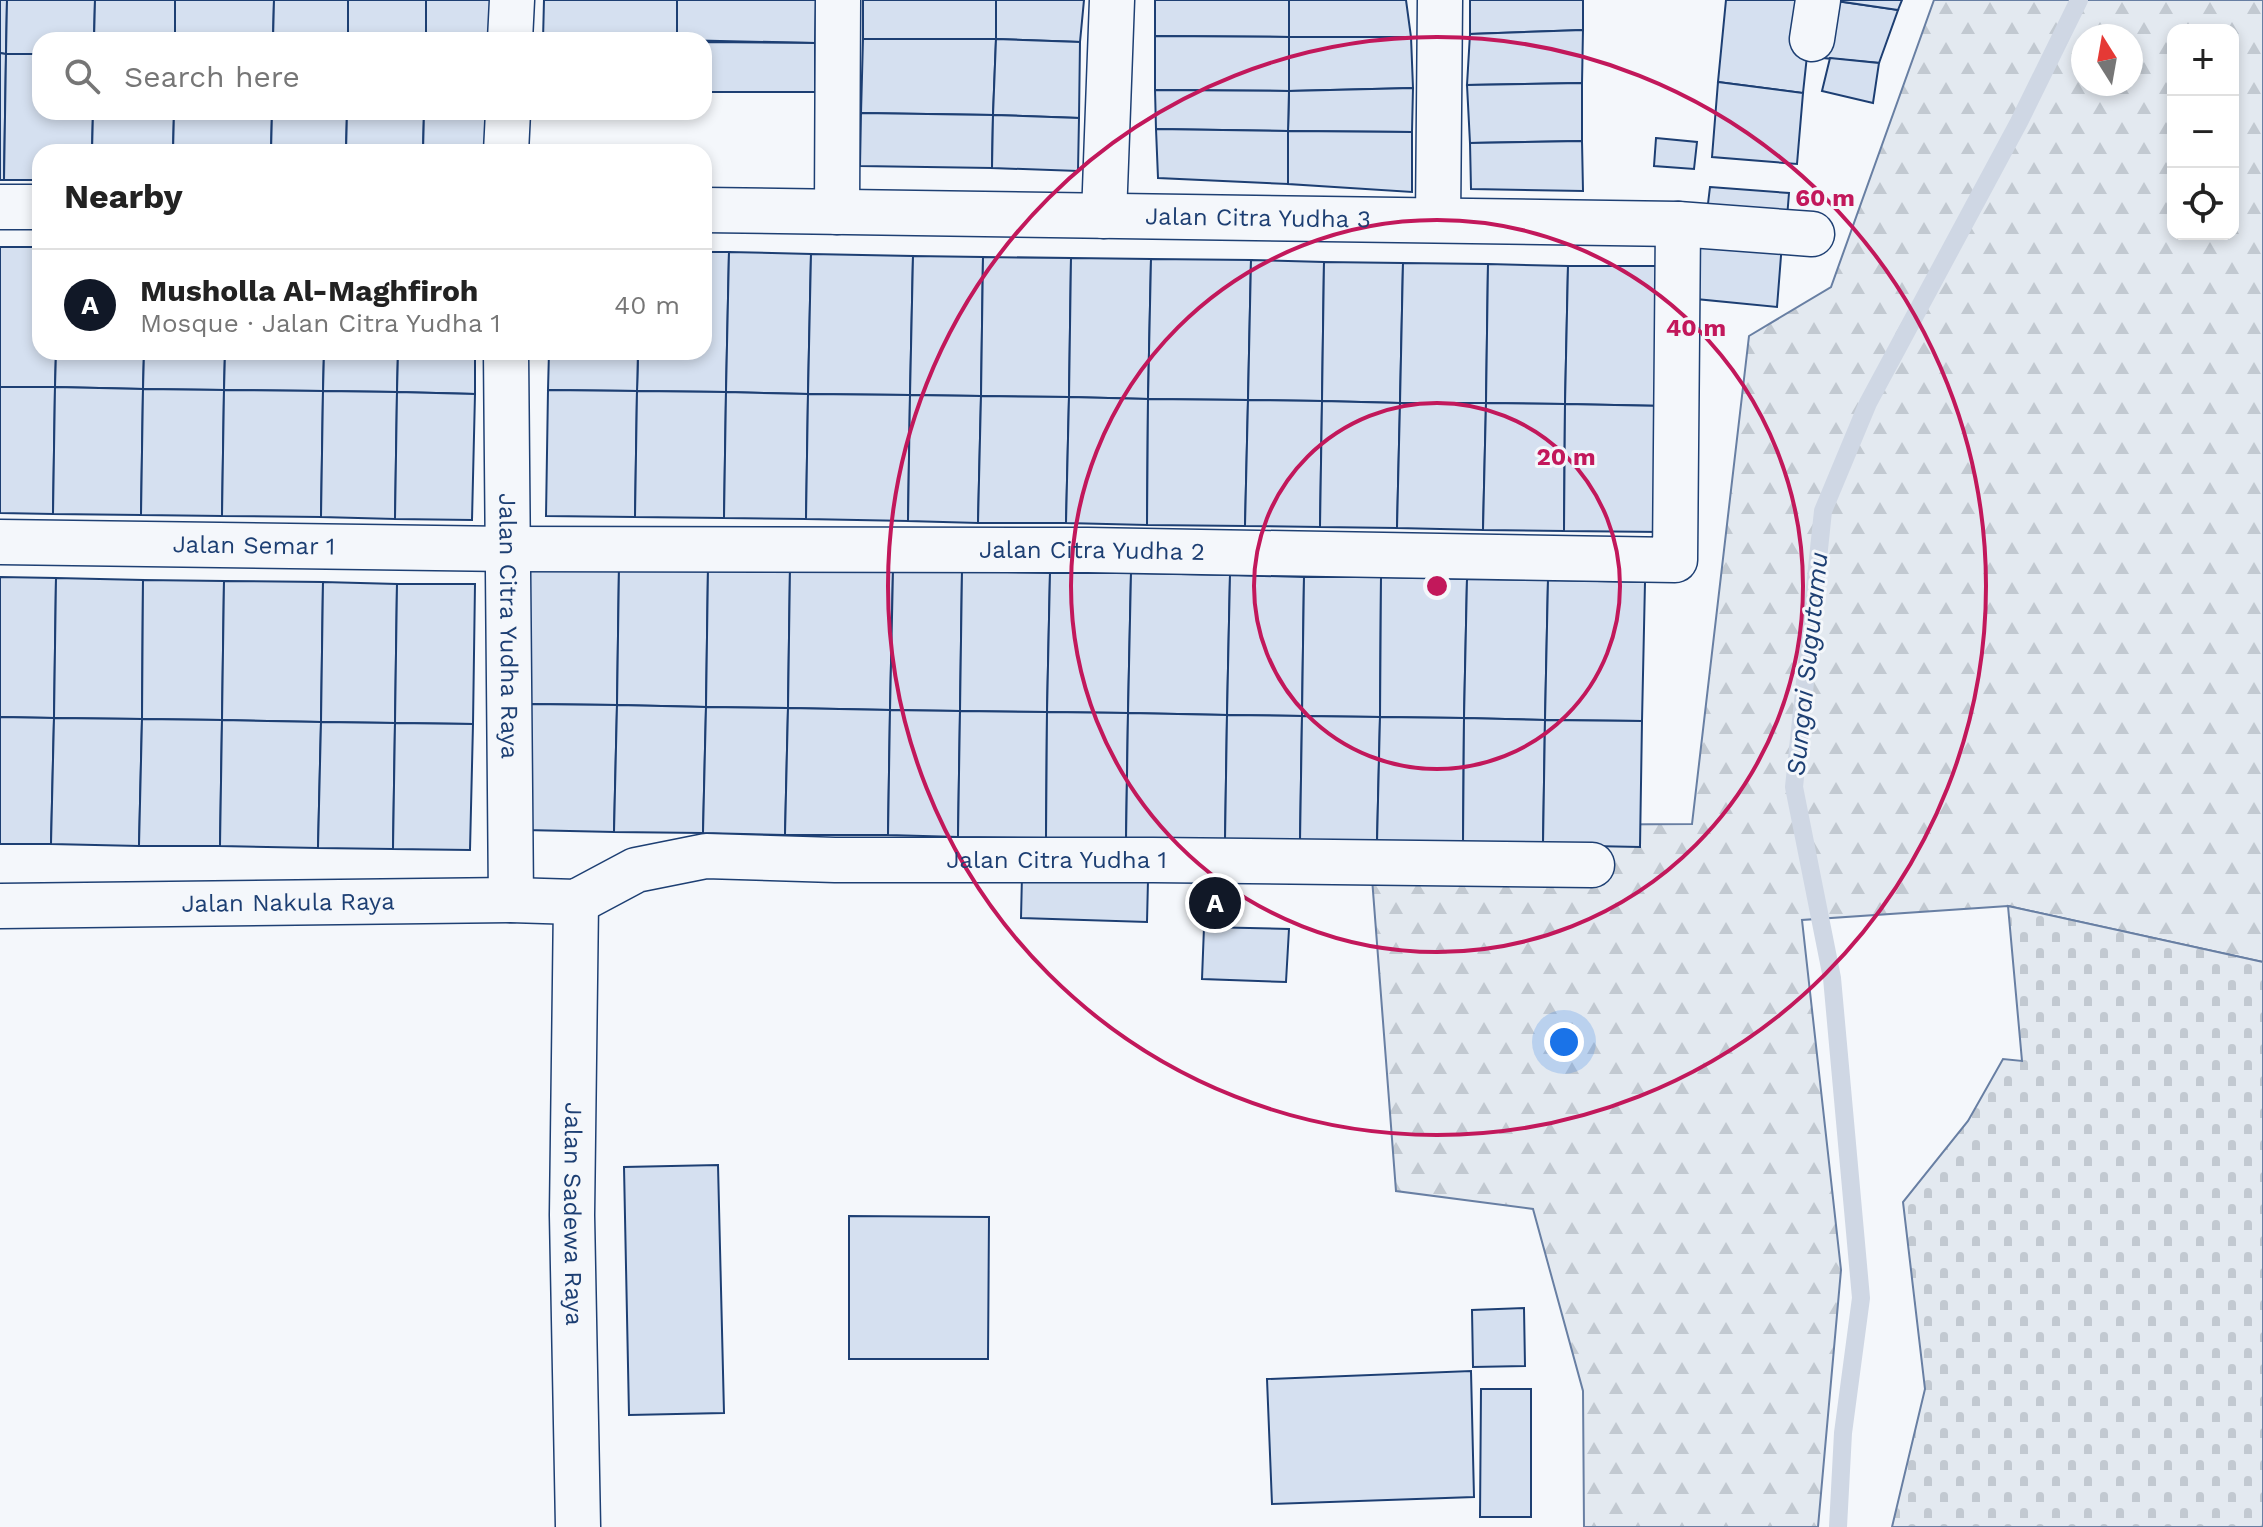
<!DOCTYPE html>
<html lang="en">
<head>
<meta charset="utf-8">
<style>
	:root { --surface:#fff; --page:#f6f6f6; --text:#222; --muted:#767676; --line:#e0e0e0; --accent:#111827 }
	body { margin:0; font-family:"Work Sans",sans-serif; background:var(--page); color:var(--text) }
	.controls { position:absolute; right:24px; top:24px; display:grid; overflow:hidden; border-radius:16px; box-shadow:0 4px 12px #0003 }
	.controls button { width:72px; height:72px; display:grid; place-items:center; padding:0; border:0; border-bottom:2px solid var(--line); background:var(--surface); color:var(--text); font:40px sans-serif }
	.compass { position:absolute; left:2071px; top:24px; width:72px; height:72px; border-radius:50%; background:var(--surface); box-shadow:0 4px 12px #0003; rotate:349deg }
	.you { position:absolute; left:1564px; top:1042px; width:28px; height:28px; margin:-20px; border:6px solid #fff; border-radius:50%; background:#1a73e8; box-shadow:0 0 0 12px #1a73e833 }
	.badge { display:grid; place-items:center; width:52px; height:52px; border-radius:50%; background:var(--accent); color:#fff; font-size:26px; font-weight:700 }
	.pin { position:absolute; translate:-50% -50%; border:4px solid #fff; box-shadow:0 2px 8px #0006 }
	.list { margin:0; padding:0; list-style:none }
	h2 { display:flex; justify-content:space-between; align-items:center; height:104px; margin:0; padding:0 32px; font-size:34px }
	h2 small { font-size:26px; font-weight:400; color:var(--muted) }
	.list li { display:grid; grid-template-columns:52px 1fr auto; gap:24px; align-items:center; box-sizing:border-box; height:112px; padding:0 32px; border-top:2px solid var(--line) }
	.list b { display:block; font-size:30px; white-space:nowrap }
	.list p { margin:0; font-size:26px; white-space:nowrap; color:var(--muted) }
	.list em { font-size:26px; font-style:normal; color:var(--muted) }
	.icon { flex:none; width:44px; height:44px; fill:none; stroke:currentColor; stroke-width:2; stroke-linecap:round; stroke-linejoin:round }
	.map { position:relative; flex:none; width:2263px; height:1527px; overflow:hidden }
	.search { position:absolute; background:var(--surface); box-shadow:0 4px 12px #0003; left:32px; top:32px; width:680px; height:88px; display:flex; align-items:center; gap:20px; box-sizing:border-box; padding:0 28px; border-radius:24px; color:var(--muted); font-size:30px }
	.panel { position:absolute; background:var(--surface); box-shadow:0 4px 12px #0003; left:32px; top:144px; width:680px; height:216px; border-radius:24px }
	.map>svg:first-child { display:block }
</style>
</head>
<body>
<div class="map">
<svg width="2263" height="1527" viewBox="0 0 2263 1527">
	<defs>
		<pattern id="forest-firs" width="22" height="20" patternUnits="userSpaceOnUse" patternTransform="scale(2)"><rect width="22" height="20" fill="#e3e9f0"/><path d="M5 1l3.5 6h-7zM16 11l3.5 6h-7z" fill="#c2c9d1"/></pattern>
		<pattern id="cemetery-stones" width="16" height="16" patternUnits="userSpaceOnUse" patternTransform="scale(2)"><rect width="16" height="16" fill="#e3e9f0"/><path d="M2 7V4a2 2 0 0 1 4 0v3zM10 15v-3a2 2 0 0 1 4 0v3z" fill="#c2c9d1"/></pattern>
	</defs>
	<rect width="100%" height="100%" fill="#f4f7fb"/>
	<path fill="url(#forest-firs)" stroke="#687fa3" stroke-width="2" fill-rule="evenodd" d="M1934,0h329v962l-255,-56 -206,14 39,350 -23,257h-234l-1,-136 -50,-182 -137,-18 -28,-365 324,-2 57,-488 82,-49zM2173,30h60v204h-60zM2083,36h48v48h-48z"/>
	<path fill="url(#cemetery-stones)" stroke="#687fa3" stroke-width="2" d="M2008,906l255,56v565h-371l33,-138 -22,-187 65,-81 35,-62 19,2z"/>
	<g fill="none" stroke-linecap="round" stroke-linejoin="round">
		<path stroke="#cfd7e4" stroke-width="18" d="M1838,1527l5,-94 18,-135 -29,-320 -38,-191 29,-276 45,-108 151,-281 60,-122"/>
	</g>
	<g fill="#d5e0f0" stroke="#1d3f73" stroke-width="2">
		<path d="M0,0h7l-1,54 -6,-1z"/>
		<path d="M7,0h88l-1,40h-54v14h-34z"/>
		<path d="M95,0h80v40h-81z"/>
		<path d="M175,0h99l-1,40h-98z"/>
		<path d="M274,0h74v40h-75z"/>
		<rect x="348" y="0" width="78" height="40"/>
		<path d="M426,0h70l-1,40h-69z"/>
		<path d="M544,0h133v40h-134z"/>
		<path d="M677,0h139l-1,43 -138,-3z"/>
		<rect x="863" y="0" width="133" height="39"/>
		<path d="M996,0h88l-4,42 -84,-3z"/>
		<path d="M1155,0h134v37l-134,-1z"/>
		<path d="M1289,0h117l5,37h-122z"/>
		<path d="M1470,0h113v30l-113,4z"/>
		<path d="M1726,0h87l-10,93 -85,-11z"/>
		<path d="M1829,0l69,10 -19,53 -56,-5z"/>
		<path d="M1830,0h72l-4,10z"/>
		<path d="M1583,30l-1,53 -115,2 3,-51z"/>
		<path d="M1155,36l134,1v54l-134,-1z"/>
		<path d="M1289,37h122l2,51 -124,3z"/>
		<path d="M863,39h133l-3,76 -132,-2z"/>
		<path d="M996,39l84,3 -1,76 -86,-3z"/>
		<path d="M704,42l111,1v49h-111z"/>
		<path d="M0,53l6,1 -2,126h-4z"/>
		<path d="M6,54h34v58h53l-1,40h-52v28h-36z"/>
		<path d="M1830,58l49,5 -6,40 -51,-12z"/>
		<path d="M1718,82l85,11 -6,71 -85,-7z"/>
		<path d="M1582,83v58l-112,2 -3,-58z"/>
		<path d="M1413,88l-1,44 -124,-1 1,-40z"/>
		<path d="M1155,90l134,1 -1,40 -132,-2z"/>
		<path d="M93,112h81l-1,40h-81z"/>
		<path d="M174,112h98l-1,40h-98z"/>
		<path d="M272,112h75l-1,40h-75z"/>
		<path d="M347,112h77l-1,40h-77z"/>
		<path d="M424,112h70v40h-71z"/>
		<path d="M861,113l132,2 -1,53 -132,-2z"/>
		<path d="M993,115l86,3 -1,53 -86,-3z"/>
		<path d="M1156,129l132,2v53l-130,-6z"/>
		<path d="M1288,131l124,1v60l-124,-8z"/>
		<path d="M1656,138l41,4 -3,27 -40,-3z"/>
		<path d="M1582,141l1,50 -112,-2 -1,-46z"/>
		<path d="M1710,187l79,6 -2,25 -80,-6z"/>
		<path d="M1698,236l84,7 -5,64 -91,-9z"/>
		<path d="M0,247h40v105h16l-1,35h-55z"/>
		<path d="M704,252h25l-3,140 -89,-1 1,-39h66z"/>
		<path d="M729,252l82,2 -3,140 -82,-2z"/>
		<path d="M811,254l102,2 -3,139 -102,-1z"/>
		<path d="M913,256l70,1 -2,139 -71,-1z"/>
		<path d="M983,257l88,1 -2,139 -88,-1z"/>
		<path d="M1071,258l80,1 -3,140 -79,-2z"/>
		<path d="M1151,259l100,1 -3,140 -100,-1z"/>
		<path d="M1251,260l73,2 -2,139 -74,-1z"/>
		<path d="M1324,262l79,1 -3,140 -78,-2z"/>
		<path d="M1403,263l85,1 -2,139h-86z"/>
		<path d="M1488,264l80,2 -3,138 -79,-1z"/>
		<path d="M1568,266h98l-2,140 -99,-2z"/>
		<path d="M56,352h88l-1,37 -88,-2z"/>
		<path d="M144,352h81l-1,38 -81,-1z"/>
		<path d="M225,352h99l-1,39 -99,-1z"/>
		<path d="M324,352h74l-1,40 -74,-1z"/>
		<path d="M398,352h77v42l-78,-2z"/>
		<path d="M549,352h89l-1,39 -89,-1z"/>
		<path d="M0,387h55l-2,127 -53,-1z"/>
		<path d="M55,387l88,2 -2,126 -88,-1z"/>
		<path d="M143,389l81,1 -2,126 -81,-1z"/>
		<path d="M224,390l99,1 -2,126 -99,-1z"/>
		<path d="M548,390l89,1 -2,126 -89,-1z"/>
		<path d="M323,391l74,1 -2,127 -74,-2z"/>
		<path d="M637,391l89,1 -2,126 -89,-1z"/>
		<path d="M397,392l78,2 -3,126 -77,-1z"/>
		<path d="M726,392l82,2 -2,125 -82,-1z"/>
		<path d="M808,394l102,1 -2,126 -102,-2z"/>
		<path d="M910,395l71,1 -3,127 -70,-2z"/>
		<path d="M981,396l88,1 -3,126h-88z"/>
		<path d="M1069,397l79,2 -1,126 -81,-2z"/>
		<path d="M1148,399l100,1 -3,126 -98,-1z"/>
		<path d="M1248,400l74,1 -2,126 -75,-1z"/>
		<path d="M1322,401l78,2 -3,125 -77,-1z"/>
		<path d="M1400,403h86l-3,127 -86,-2z"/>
		<path d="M1486,403l79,1 -1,127 -81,-1z"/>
		<path d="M1565,404l99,2 -3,126 -97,-1z"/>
		<path d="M530,566l89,1 -2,138 -89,-1z"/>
		<path d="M619,567l89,1 -2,139 -89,-2z"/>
		<path d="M708,568h82l-2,140 -82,-1z"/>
		<path d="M790,568l103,2 -3,140 -102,-2z"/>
		<path d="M893,570l69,1 -2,140 -70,-1z"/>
		<path d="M962,571l88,2 -3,139 -87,-1z"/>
		<path d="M1050,573h81l-3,140 -81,-1z"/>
		<path d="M1131,573l99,2 -3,140 -99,-2z"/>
		<path d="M1230,575l74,2 -2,139 -75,-1z"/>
		<path d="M0,577l56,1 -2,140 -54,-1z"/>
		<path d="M1304,577h77l-1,140 -78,-1z"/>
		<path d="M1381,577l86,2 -3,139 -84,-1z"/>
		<path d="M56,578l87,2 -1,139 -88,-1z"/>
		<path d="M1467,579l81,1 -3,140 -81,-2z"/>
		<path d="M143,580l81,1 -2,139 -80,-1z"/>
		<path d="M1548,580l97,2 -3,139 -97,-1z"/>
		<path d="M224,581l99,1 -2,140 -99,-2z"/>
		<path d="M323,582l74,2 -2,139 -74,-1z"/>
		<path d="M397,584h78l-2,140 -78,-1z"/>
		<path d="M528,704l89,1 -3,127 -89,-2z"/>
		<path d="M617,705l89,2 -3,126 -89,-1z"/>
		<path d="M706,707l82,1 -3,127 -82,-2z"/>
		<path d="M788,708l102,2 -2,125h-103z"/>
		<path d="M890,710l70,1 -2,126 -70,-2z"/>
		<path d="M960,711l87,1 -1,126 -88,-1z"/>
		<path d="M1047,712l81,1 -2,127 -80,-2z"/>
		<path d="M1128,713l99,2 -2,126 -99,-1z"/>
		<path d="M1227,715l75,1 -2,126 -75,-1z"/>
		<path d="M1302,716l78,1 -3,126 -77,-1z"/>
		<path d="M0,717l54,1 -3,126h-51z"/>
		<path d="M1380,717l84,1 -1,126 -86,-1z"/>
		<path d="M54,718l88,1 -3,127 -88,-2z"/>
		<path d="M1464,718l81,2 -2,125 -80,-1z"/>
		<path d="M142,719l80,1 -2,126h-81z"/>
		<path d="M222,720l99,2 -3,126 -98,-2z"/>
		<path d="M1545,720l97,1 -2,126 -97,-2z"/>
		<path d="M321,722l74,1 -2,126 -75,-1z"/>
		<path d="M395,723l78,1 -3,126 -77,-1z"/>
		<path d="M1022,875l126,5 -1,42 -126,-4z"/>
		<path d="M1204,927l85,2 -3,53 -84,-3z"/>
		<path d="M718,1165l6,248 -95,2 -5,-248z"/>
		<path d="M849,1216l140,1 -1,142h-139z"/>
		<path d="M1524,1308l1,58 -52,1 -1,-57z"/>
		<path d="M1471,1371l3,126 -202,7 -5,-125z"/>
		<path d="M1481,1389h50v128h-51z"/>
	</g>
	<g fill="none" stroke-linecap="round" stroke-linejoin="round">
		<defs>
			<g id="street">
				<path d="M1812,39l6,-39"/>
				<path d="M510,40l2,-40"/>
				<path d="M506,152l2,-40"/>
				<path d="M0,207h40"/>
				<path id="s1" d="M704,210l974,14 134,10"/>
				<path d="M837,212l1,-212"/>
				<path d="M1104,216l8,-216"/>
				<path d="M1438,220l2,-220"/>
				<path id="s2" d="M506,352l5,548"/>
				<path id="s3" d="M0,542l508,7 580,1 587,10 3,-336"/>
				<path id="s4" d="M576,902l-4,313 6,312"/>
				<path id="s5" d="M0,906l511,-6 65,2 60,-32 70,-14 129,4h318l439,5"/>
			</g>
		</defs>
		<use href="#street" stroke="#1d3f73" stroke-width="47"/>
		<use href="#street" stroke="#f4f7fb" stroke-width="44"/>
	</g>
	<g fill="none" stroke="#c2185b" stroke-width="4">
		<circle cx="1437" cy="586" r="183"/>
		<circle cx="1437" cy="586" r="366"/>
		<circle cx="1437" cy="586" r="549"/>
	</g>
	<g text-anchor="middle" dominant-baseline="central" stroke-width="6" stroke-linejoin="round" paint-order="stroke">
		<g font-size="24" fill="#1d3f73" stroke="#f4f7fb">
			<text stroke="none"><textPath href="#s1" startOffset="554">Jalan Citra Yudha 3</textPath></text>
			<text stroke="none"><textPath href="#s3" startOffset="254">Jalan Semar 1</textPath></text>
			<text stroke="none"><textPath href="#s3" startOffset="1092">Jalan Citra Yudha 2</textPath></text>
			<text stroke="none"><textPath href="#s2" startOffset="274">Jalan Citra Yudha Raya</textPath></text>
			<text stroke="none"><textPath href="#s5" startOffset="1066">Jalan Citra Yudha 1</textPath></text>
			<text stroke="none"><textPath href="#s5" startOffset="288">Jalan Nakula Raya</textPath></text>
			<text stroke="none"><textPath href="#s4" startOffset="312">Jalan Sadewa Raya</textPath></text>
		</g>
		<g font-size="26" font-style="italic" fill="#1d3f73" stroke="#f4f7fb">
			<text transform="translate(1807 664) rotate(-84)">Sungai Sugutamu</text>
		</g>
	</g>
	<circle cx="1437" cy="586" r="12" fill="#c2185b" stroke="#f4f7fb" stroke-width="4"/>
	<g font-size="24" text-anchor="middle" font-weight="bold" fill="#c2185b" stroke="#f4f7fb" stroke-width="6" stroke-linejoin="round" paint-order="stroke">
		<text x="1825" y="206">60 m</text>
		<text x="1696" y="336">40 m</text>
		<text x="1566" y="465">20 m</text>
	</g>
</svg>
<div class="controls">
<button>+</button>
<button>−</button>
<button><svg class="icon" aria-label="locate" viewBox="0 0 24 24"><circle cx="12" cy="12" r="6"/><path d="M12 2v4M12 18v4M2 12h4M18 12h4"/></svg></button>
</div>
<svg class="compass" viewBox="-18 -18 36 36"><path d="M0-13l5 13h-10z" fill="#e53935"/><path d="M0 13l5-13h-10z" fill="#767676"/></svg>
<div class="you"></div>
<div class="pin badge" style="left:1215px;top:903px">A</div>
<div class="search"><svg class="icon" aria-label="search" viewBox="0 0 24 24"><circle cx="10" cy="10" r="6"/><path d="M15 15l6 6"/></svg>Search here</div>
<section class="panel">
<h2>Nearby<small></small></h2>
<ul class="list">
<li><span class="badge">A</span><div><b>Musholla Al-Maghfiroh</b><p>Mosque · Jalan Citra Yudha 1</p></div><em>40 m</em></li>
</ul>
</section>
</div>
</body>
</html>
